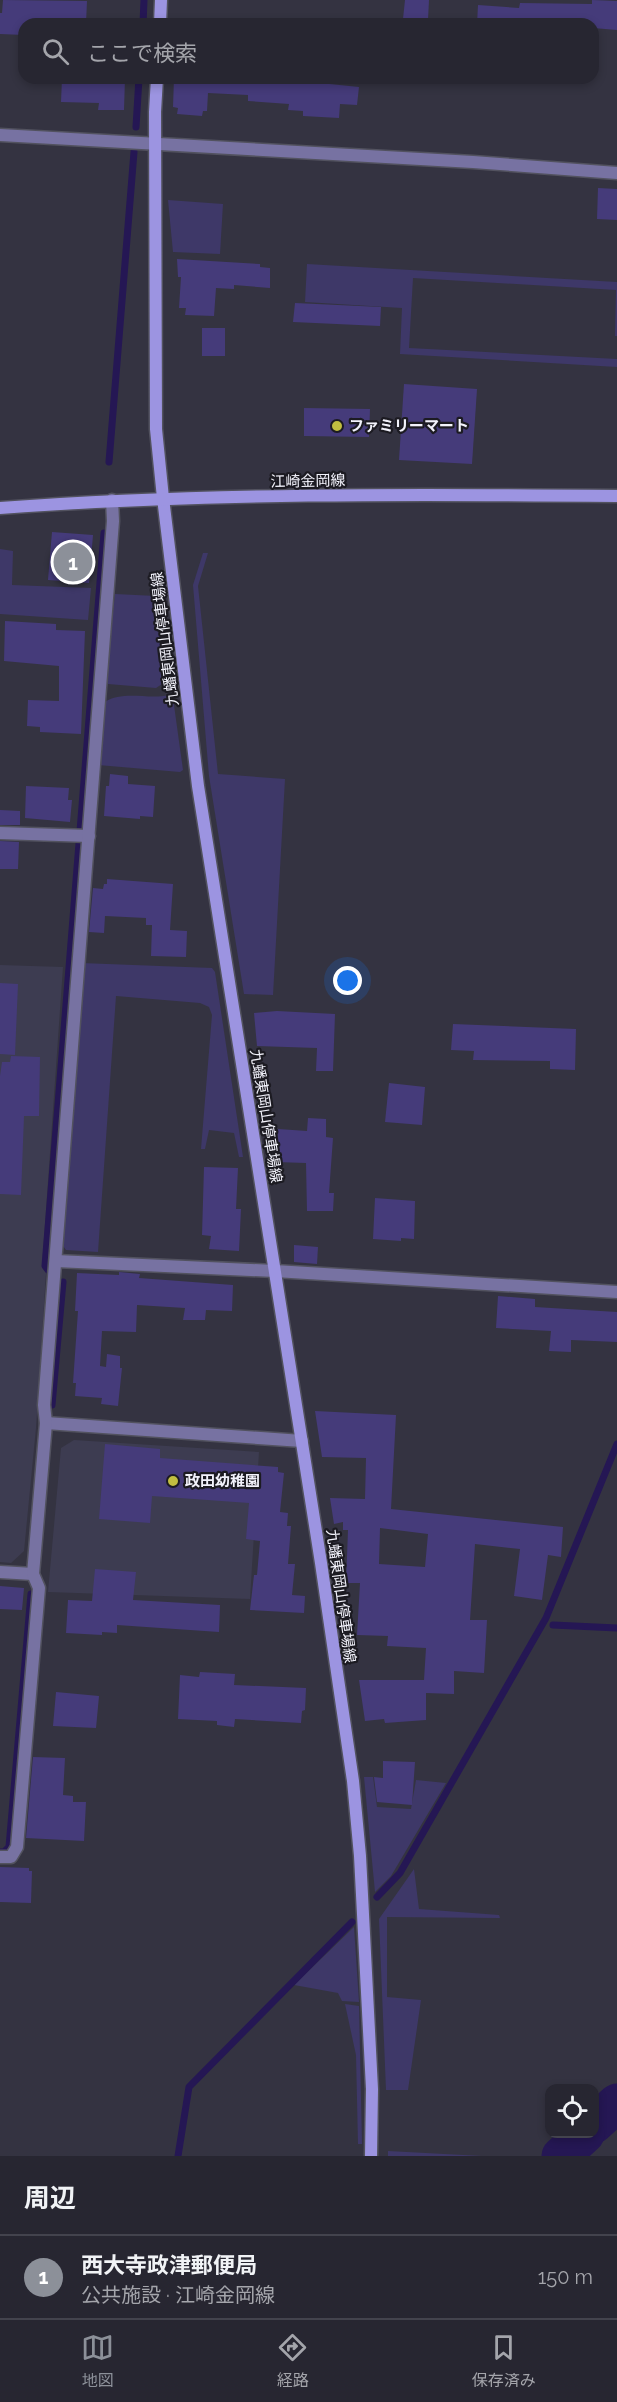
<!DOCTYPE html>
<html lang="ja">
<head>
<meta charset="utf-8">
<style>
	:root { --surface:#272631; --page:#2f2e39; --text:#f1f3f6; --muted:#a4a5ab; --line:#43434d; --accent:#8c9099 }
	body { margin:0; font-family:Raleway,"Noto Sans JP",sans-serif; background:var(--page); color:var(--text) }
	.controls { position:absolute; right:18px; bottom:18px; display:grid; overflow:hidden; border-radius:12px; box-shadow:0 3px 9px #0003 }
	.controls button { width:54px; height:54px; display:grid; place-items:center; padding:0; border:0; border-bottom:2px solid var(--line); background:var(--surface); color:var(--text); font:30px sans-serif }
	.you { position:absolute; left:348px; top:981px; width:21px; height:21px; margin:-15px; border:4px solid #fff; border-radius:50%; background:#1a73e8; box-shadow:0 0 0 9px #1a73e833 }
	.badge { display:grid; place-items:center; width:39px; height:39px; border-radius:50%; background:var(--accent); color:#fff; font-size:20px; font-weight:700 }
	.pin { position:absolute; translate:-50% -50%; border:3px solid #fff; box-shadow:0 2px 6px #0006 }
	.list { margin:0; padding:0; list-style:none }
	h2 { display:flex; justify-content:space-between; align-items:center; height:78px; margin:0; padding:0 24px; font-size:26px }
	h2 small { font-size:20px; font-weight:400; color:var(--muted) }
	.list li { display:grid; grid-template-columns:39px 1fr auto; gap:18px; align-items:center; box-sizing:border-box; height:84px; padding:0 24px; border-top:2px solid var(--line) }
	.list b { display:block; font-size:22px; white-space:nowrap }
	.list p { margin:0; font-size:20px; white-space:nowrap; color:var(--muted) }
	.list em { font-size:20px; font-style:normal; color:var(--muted) }
	.icon { flex:none; width:33px; height:33px; fill:none; stroke:currentColor; stroke-width:2; stroke-linecap:round; stroke-linejoin:round }
	.map { position:relative; flex:none; width:617px; height:2156px; overflow:hidden }
	.search { position:absolute; background:var(--surface); box-shadow:0 3px 9px #0003; left:18px; right:18px; top:18px; height:66px; display:flex; align-items:center; gap:15px; box-sizing:border-box; padding:0 21px; border-radius:18px; color:var(--muted); font-size:22px }
	.sheet { height:162px; background:var(--surface) }
	nav { display:flex; justify-content:space-around; align-items:center; box-sizing:border-box; height:84px; border-top:2px solid var(--line); background:var(--surface); font-size:16px; color:var(--muted) }
	nav a { display:grid; justify-items:center; gap:3px }
	nav .on { color:var(--accent) }
	.map>svg:first-child { display:block }
</style>
</head>
<body>
<div class="map">
<svg width="617" height="2156" viewBox="0 0 617 2156">
	<rect width="100%" height="100%" fill="#343341"/>
	<g fill="#3d3c51">
		<path d="M0,965l63,2 -21,300 4,6 -10,155 -12,123 -13,12 -11,-1z"/>
		<path d="M74,1440l185,12 -9,147 -202,-7 13,-144z"/>
	</g>
	<g fill="#3e3868">
		<path d="M168,200l55,4 -3,50 -47,-2z"/>
		<path d="M307,264l310,18v54h-2l1,-46 -203,-12 -4,70 208,11v8l-217,-13 2,-46 -97,-6z"/>
		<path d="M0,549l13,2 -1,34 79,3 -3,32 -88,-6z"/>
		<path d="M203,553h5l-10,33 20,188 67,5 -12,216 -29,-1 -35,-218 -16,-191z"/>
		<path d="M115,594l41,2 12,84 -12,8 -48,-4 -2,-5z"/>
		<path d="M169,695l4,3 10,72 -3,2 -82,-7 7,-63c18,-12 44,-2 64,-7z"/>
		<path d="M81,963l131,5 3,4 28,185h-4l-5,-24 -25,-3 -4,19h-4l11,-134 -3,-8 -9,-4 -84,-7 -18,256 -32,-2 -5,-7z"/>
		<path d="M364,1777h9l4,30 34,2 5,-29 30,3 -55,93 -16,16z"/>
		<path d="M414,1869l5,40 80,6 1,3 -113,-1v80l34,3 -13,90h-22l-7,-171z"/>
		<path d="M354,1927l5,75 -17,-1 -4,-8 -44,-8z"/>
		<path d="M345,2004l14,2 3,138h-4l-2,-89z"/>
		<path d="M388,2151l94,5h-94z"/>
	</g>
	<g fill="none" stroke-linecap="round" stroke-linejoin="round">
		<g stroke="#251754" stroke-width="7">
			<path d="M143,24l1,-24"/>
			<path d="M136,127l3,-49"/>
			<path d="M109,462l25,-310"/>
			<path d="M48,1270l-3,-4 59,-733"/>
			<path d="M52,1405l11,-123"/>
			<path d="M553,1625l64,3"/>
			<path d="M0,1852h4l5,-5 22,-253"/>
			<path d="M377,1897l23,-24 146,-255 71,-174"/>
			<path d="M178,2156l11,-69 163,-165"/>
		</g>
		<g stroke="#251754" stroke-width="39">
			<path d="M594,2124l23,-21"/>
			<path d="M561,2156l24,-22"/>
		</g>
	</g>
	<g fill="#453b7a" fill-rule="evenodd">
		<path d="M3,0l84,1 -1,23h-62v11l-24,-1v-21h2z"/>
		<path d="M405,0h24l-1,20 -25,-1z"/>
		<path d="M592,0l25,1v29l-24,-2v-4h-116l1,-19 41,3 1,-5 72,1z"/>
		<path d="M62,78h63l-1,32h-26l1,-7 -38,-1z"/>
		<path d="M174,78h136v4l49,5 -2,18 -17,-1 -1,14 -36,-2v-5l-15,-1 1,-6 -41,-3v-6l-40,-2 -1,18h-4l-1,5 -25,-2 1,-6 -5,-1z"/>
		<path d="M598,188l19,1v31l-20,-1z"/>
		<path d="M177,259l83,5v3l10,1v20l-36,-3v4l-18,-1 -2,28 -29,-1 1,-7h-7l2,-31h-3z"/>
		<path d="M295,303l86,4 -1,19 -87,-4z"/>
		<rect x="202" y="328" width="23" height="28"/>
		<path d="M404,384l73,5 -5,75 -73,-4z"/>
		<path d="M304,408l66,1 -1,28 -65,-1z"/>
		<path d="M52,532l41,3 -4,48 -41,-3z"/>
		<path d="M5,621l51,3v6l29,1 -4,103 -41,-2v-5l-13,-1 1,-26 31,1v-35l-55,-5z"/>
		<path d="M110,774l18,2v8l27,2 -2,31 -13,-1v3l-36,-3 2,-30h3z"/>
		<path d="M26,786l43,2 -1,12h4l-2,22 -45,-4z"/>
		<path d="M0,810l20,1v14h-20z"/>
		<path d="M0,841l19,1 -1,27h-18z"/>
		<path d="M107,879l66,5 -3,46 17,1 -1,26 -35,-1 1,-31h-6v-7l-41,-2 -1,17 -15,-1 4,-44 10,1 1,-5h3z"/>
		<path d="M0,983l18,1 -3,71 -15,-1z"/>
		<path d="M277,1011l58,3 -2,57h-17l1,-23 -60,-2 -3,-33z"/>
		<path d="M453,1024l123,5 -1,41 -25,-1v-8l-77,-1 1,-9 -23,-1z"/>
		<path d="M11,1056l29,1 -1,59h-15l-3,79 -21,-1v-118l2,-14h8z"/>
		<path d="M389,1083l36,4 -3,38 -37,-3z"/>
		<path d="M308,1118l18,1v18l7,1 -4,55h5l-1,18h-26l-1,-48 -30,-1 2,-33 29,2z"/>
		<path d="M204,1167l34,1 -2,41h5l-2,42 -30,-2 2,-13 -9,-1z"/>
		<path d="M375,1198l40,3 -1,38 -13,-1v3l-28,-2z"/>
		<path d="M294,1245l24,2 -1,17 -23,-2z"/>
		<path d="M119,1272l21,2 -1,4 94,7 -1,26 -26,-1 -1,10h-22l2,-12 -48,-3 -1,27 -34,-1 -2,35 6,1 1,-13 13,2v12h2l-4,38 -17,-2 1,-6 -27,-2 1,-13h-3l5,-72h-3l2,-38 42,2z"/>
		<path d="M498,1296l37,3v8l82,5v30l-46,-2v12l-22,-1 2,-20 -55,-3z"/>
		<path d="M315,1411l81,4 -5,94 172,18 -2,30 -13,-2 -6,45 -28,-4 6,-47 -45,-5 -5,76h17l-3,53 -30,-2v23l-28,-1v27l-41,3 -1,-4 -19,2 -6,-41h65l2,-32 -39,-2 1,-10 -31,-1 3,-52h-14l2,-53h-5v-8l-9,2 -4,-26 35,1 1,-41 -44,-1zM380,1528l48,6 -3,33 -46,-3z"/>
		<path d="M105,1444l55,5v9l118,9v5l6,1 -4,39 8,1 -1,13h4l-3,38h7l-3,31 13,1 -1,17 -54,-3 4,-35h3l3,-34 -14,-2 3,-36 -97,-7 -2,27 -51,-4z"/>
		<path d="M95,1569l41,3 -3,28 87,5 -1,27 -102,-7v8l-15,-1v3l-36,-2 2,-33 24,1z"/>
		<path d="M0,1586l24,2 -2,22 -22,-1z"/>
		<path d="M200,1672l35,2 -1,11 72,3 -1,22 -3,1 -1,12 -66,-4 -1,8 -17,-2v-4l-39,-2 2,-44 19,2z"/>
		<path d="M56,1692l43,4 -3,32 -43,-2z"/>
		<path d="M33,1757l32,1 -2,37 10,1v6h13l-2,39 -58,-3z"/>
		<path d="M383,1761l32,1 -3,43 -35,-3 -3,-25 9,1z"/>
		<path d="M0,1867l29,1v3h3l-1,32 -31,-1z"/>
	</g>
	<g fill="none" stroke-linecap="round" stroke-linejoin="round">
		<defs>
			<g id="minor">
				<path d="M0,135l473,27 144,11"/>
				<path d="M0,833l89,3"/>
				<path d="M56,1261l219,10 342,21"/>
				<path d="M46,1423l256,18"/>
				<path d="M0,1572l33,2"/>
				<path d="M0,1857h11l6,-10 22,-259 -6,-14 13,-151 -2,-18 69,-884 -1,-21"/>
			</g>
			<g id="secondary">
				<path d="M160,24l1,-24"/>
				<path d="M157,78l-2,34 1,317 7,69 35,288 123,777 32,218 7,75 12,233 -1,67"/>
				<path d="M0,508c205,-15 411,-14 617,-12"/>
			</g>
		</defs>
		<use href="#minor" stroke="#52525f" stroke-width="15"/>
		<use href="#secondary" stroke="#52525f" stroke-width="15"/>
		<use href="#minor" stroke="#7772a2" stroke-width="12"/>
		<use href="#secondary" stroke="#9c94e1" stroke-width="12"/>
	</g>
	<g fill="#c1be40" stroke="#1c1b22" stroke-width="2">
		<circle cx="337" cy="426" r="6"/>
		<circle cx="173" cy="1481" r="6"/>
	</g>
	<g text-anchor="middle" dominant-baseline="central" stroke-width="4.5" stroke-linejoin="round" paint-order="stroke">
		<g font-size="15" font-weight="bold" fill="#f2f2fb" stroke="#1c1b22" text-anchor="start">
			<text x="349" y="426">ファミリーマート</text>
			<text x="185" y="1481">政田幼稚園</text>
		</g>
		<g font-size="15" fill="#f2f2fb" stroke="#1c1b22">
			<text transform="translate(308 481) rotate(-1)">江崎金岡線</text>
			<text transform="translate(165 639) rotate(-97)">九蟠東岡山停車場線</text>
			<text transform="translate(266 1116) rotate(81)">九蟠東岡山停車場線</text>
			<text transform="translate(341 1596) rotate(82)">九蟠東岡山停車場線</text>
		</g>
	</g>
</svg>
<div class="controls">
<button><svg class="icon" aria-label="locate" viewBox="0 0 24 24"><circle cx="12" cy="12" r="6"/><path d="M12 2v4M12 18v4M2 12h4M18 12h4"/></svg></button>
</div>
<div class="you"></div>
<div class="pin badge" style="left:73px;top:562px">1</div>
<div class="search"><svg class="icon" aria-label="search" viewBox="0 0 24 24"><circle cx="10" cy="10" r="6"/><path d="M15 15l6 6"/></svg>ここで検索</div>
</div>
<section class="sheet">
<h2>周辺<small></small></h2>
<ul class="list">
<li><span class="badge">1</span><div><b>西大寺政津郵便局</b><p>公共施設 · 江崎金岡線</p></div><em>150 m</em></li>
</ul>
</section>
<nav>
<a class="on"><svg class="icon" aria-label="map" viewBox="0 0 24 24"><path d="M3 6l6-2 6 2 6-2v14l-6 2-6-2-6 2zM9 4v14M15 6v14"/></svg>地図</a>
<a><svg class="icon" aria-label="directions" viewBox="0 0 24 24"><path d="M12 3l9 9-9 9-9-9zM9 14v-3h6M13 9l2 2-2 2"/></svg>経路</a>
<a><svg class="icon" aria-label="saved" viewBox="0 0 24 24"><path d="M7 4h10v16l-5-4-5 4z"/></svg>保存済み</a>
</nav>
</body>
</html>
